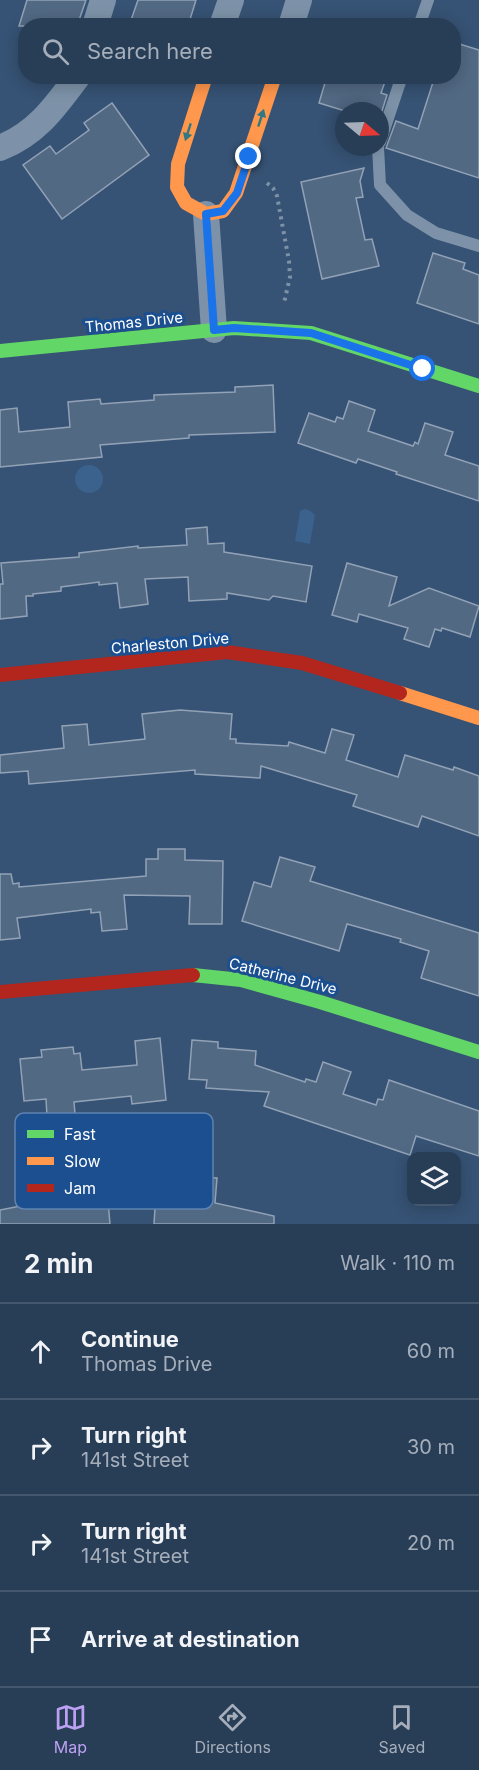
<!DOCTYPE html>
<html lang="en">
<head>
<meta charset="utf-8">
<style>
	:root { --surface:#283e57; --page:#30455d; --text:#f1f3f6; --muted:#a5aeba; --line:#44576d; --accent:#bca0f2 }
	body { margin:0; font-family:Inter,sans-serif; background:var(--page); color:var(--text) }
	.controls { position:absolute; right:18px; bottom:18px; display:grid; overflow:hidden; border-radius:12px; box-shadow:0 3px 15px #0003 }
	.controls button { width:54px; height:54px; display:grid; place-items:center; padding:0; border:0; border-bottom:2px solid var(--line); background:var(--surface); color:var(--text); font:30px sans-serif }
	.compass { position:absolute; left:335px; top:102px; width:54px; height:54px; border-radius:50%; background:var(--surface); box-shadow:0 3px 15px #0003; rotate:109deg }
	.stop { position:absolute; width:18px; height:18px; margin:-14px; border:4px solid #1a73e8; border-radius:50%; background:#fff }
	.stop.end { background:#1a73e8; border-color:#fff; box-shadow:0 2px 6px #0008 }
	.list { margin:0; padding:0; list-style:none }
	h2 { display:flex; justify-content:space-between; align-items:center; height:78px; margin:0; padding:0 24px; font-size:26px }
	h2 small { font-size:20px; font-weight:400; color:var(--muted) }
	.list li { display:grid; grid-template-columns:39px 1fr auto; gap:18px; align-items:center; box-sizing:border-box; height:96px; padding:0 24px; border-top:2px solid var(--line) }
	.list b { display:block; font-size:22px; white-space:nowrap }
	.list p { margin:0; font-size:20px; white-space:nowrap; color:var(--muted) }
	.list em { font-size:20px; font-style:normal; color:var(--muted) }
	.icon { flex:none; width:33px; height:33px; fill:none; stroke:currentColor; stroke-width:2; stroke-linecap:round; stroke-linejoin:round }
	.map { position:relative; flex:none; width:479px; height:1224px; overflow:hidden }
	.search { position:absolute; background:var(--surface); box-shadow:0 3px 15px #0003; left:18px; right:18px; top:18px; height:66px; display:flex; align-items:center; gap:15px; box-sizing:border-box; padding:0 21px; border-radius:24px; color:var(--muted); font-size:22px }
	.sheet { height:462px; background:var(--surface) }
	nav { display:flex; justify-content:space-around; align-items:center; box-sizing:border-box; height:84px; border-top:2px solid var(--line); background:var(--surface); font-size:16px; color:var(--muted) }
	nav a { display:grid; justify-items:center; gap:3px }
	nav .on { color:var(--accent) }
	.map>svg:first-child { display:block }
</style>
</head>
<body>
<div class="map">
<svg width="479" height="1224" viewBox="0 0 479 1224">
	<rect width="100%" height="100%" fill="#365274"/>
	<g fill="#3b618d">
		<circle cx="89" cy="479" r="14"/>
		<path d="M304,509l5,1 6,5 -5,29 -15,-3 5,-30z"/>
	</g>
	<g fill="#526984" stroke="#92a2b6" stroke-width="1.5">
		<path d="M27,0h59l-9,26h-58z"/>
		<path d="M138,0h58l-8,26h-59z"/>
		<path d="M453,42l26,8v128l-93,-30 10,-27 22,8 17,-53h18z"/>
		<path d="M327,76h60l-6,17 6,2 -5,16h-37l-26,-8z"/>
		<path d="M112,103l37,52 -87,64 -39,-54 27,-19 6,8 33,-24 -5,-7z"/>
		<path d="M364,168l-4,13 3,16 -7,1 9,42 7,-1 7,27 -57,13 -21,-97z"/>
		<path d="M433,253l32,10 -2,6 16,6v49l-62,-21z"/>
		<path d="M273,385l2,47 -86,3v3l-89,7 2,12 -102,10v-57l17,-2 2,24 51,-5 -2,-25 32,-3 1,5 53,-4v-5l81,-3v-5z"/>
		<path d="M349,401l26,9 -7,21 45,15 2,-4 3,2 7,-21 28,9 -8,23 34,11v35l-83,-27 1,-2 -39,-13 -2,4 -58,-20 11,-30 26,9 2,-5 6,2z"/>
		<path d="M207,527l1,17 16,-1v9l88,14 -6,36 -33,-6 -4,4 -42,-7v6l-38,2 -1,-24 -43,2 3,25 -28,4 -3,-25 -18,2v-3l-38,5v4l-28,3v2h-7l1,20 -27,3v-35h3l-2,-21 78,-6v-4l59,-7v2l49,-3 -1,-16z"/>
		<path d="M347,563l50,14 -8,29 40,-18 50,18 -9,31 -28,-9 -1,3 -6,-2 -6,18 -25,-8 4,-11 -49,-14 -2,8 -25,-7z"/>
		<path d="M180,710l52,4 -2,25h6v4l52,3 1,-4 36,11 7,-24 22,6 -8,25 52,17 7,-22 48,15 1,-3 25,9v60l-57,-20 -4,11 -65,-21 4,-11 -96,-29 -1,12 -65,-4v-4l-166,14 -1,-13 -28,2v-18l64,-7 -2,-22 25,-2 2,21 56,-6 -3,-25z"/>
		<path d="M158,849h27v11l38,1 -1,63h-33l1,-28 -66,-1 3,34 -25,2 -2,-19 -9,1v-4l-74,9 3,20 -20,2v-66h11l2,10 6,-1v4l127,-11v-17h12z"/>
		<path d="M280,857l35,10 -5,14 169,52v63l-58,-18 8,-27 -29,-9 1,-3 -54,-15 -8,27 -97,-30 12,-39 17,5z"/>
		<path d="M160,1038l6,62 -34,4 -1,-8 -57,6 1,12 -28,2 -1,-17 -22,2 -4,-42 22,-2 -1,-7 32,-3 1,7 6,-1 2,17 55,-5 -2,-24z"/>
		<path d="M192,1040l26,2v6l38,3 -1,14 50,17 1,-3 10,3 7,-20 28,10 -8,22 33,11 2,-6 5,1 6,-20 90,31v45l-63,-20 -6,19 -146,-49 5,-14 -63,-4 1,-8 -18,-1z"/>
		<path d="M82,1174l2,17 23,-2 3,35h-110v-14l26,-5 -4,-27z"/>
		<path d="M190,1177l27,1 -2,25 59,13v8h-120l2,-32 33,2z"/>
	</g>
	<g fill="none" stroke-linecap="round" stroke-linejoin="round">
		<path stroke="#7d92a8" stroke-width="4" stroke-dasharray="3 4.5" stroke-linecap="butt" d="M267,183l6,5 4,8 12,65 1,16 -6,26"/>
		<g stroke="#7d92a8" stroke-width="12">
			<path d="M419,26l9,-26"/>
			<path d="M380,142l22,-66"/>
			<path d="M378,147l2,38 27,30 29,18 43,13"/>
		</g>
		<g stroke="#7d92a8" stroke-width="26">
			<path d="M95,26l8,-26"/>
			<path d="M222,26l9,-26"/>
			<path d="M291,26l8,-26"/>
			<path d="M0,148c37,-15 55,-41 78,-72"/>
			<path d="M206,214l8,116"/>
		</g>
		<g stroke="#63d668" stroke-width="14">
			<path d="M0,351l234,-23 77,5 168,53"/>
			<path d="M193,975l48,5 79,22 159,50"/>
		</g>
		<g stroke="#ff974d" stroke-width="14">
			<path d="M206,76l-28,88 -1,23 9,16 20,11 17,-3 13,-18 39,-117"/>
			<path d="M400,693l79,25"/>
		</g>
		<g stroke="#b3261e" stroke-width="14">
			<path d="M0,675l227,-23 75,11 98,30"/>
			<path d="M0,992l193,-17"/>
		</g>
	</g>
	<defs><path id="oneway-solid" d="M-6-.8H1V-3.2L6.5 0L1 3.2V.8H-6Z" transform="scale(1.5)"/></defs>
	<g fill="#317883">
		<use href="#oneway-solid" transform="translate(261 118) rotate(-72)"/>
		<use href="#oneway-solid" transform="translate(188 132) rotate(108)"/>
	</g>
	<g fill="none" stroke-linecap="round" stroke-linejoin="round">
		<path stroke="#1a73e8" stroke-width="8" d="M249,157l-12,36 -14,18 -17,3 8,116 20,-2 77,5 112,36"/>
	</g>
	<g text-anchor="middle" dominant-baseline="central" stroke-width="6" stroke-linejoin="round" paint-order="stroke">
		<g font-size="15" fill="#fff" stroke="#1b4f8f">
			<text transform="translate(134 322) rotate(-6)">Thomas Drive</text>
			<text transform="translate(170 643) rotate(-5)">Charleston Drive</text>
			<text transform="translate(283 976) rotate(14)">Catherine Drive</text>
		</g>
	</g>
	<rect x="15" y="1113" width="198" height="96" rx="9" fill="#1b4f8f" stroke="#5f84b1" stroke-width="1.5"/>
	<rect x="27" y="1130" width="27" height="8" fill="#63d668"/>
	<rect x="27" y="1157" width="27" height="8" fill="#ff974d"/>
	<rect x="27" y="1184" width="27" height="8" fill="#b3261e"/>
	<g font-size="16" fill="#fff">
		<text x="64" y="1140">Fast</text>
		<text x="64" y="1167">Slow</text>
		<text x="64" y="1194">Jam</text>
	</g>
</svg>
<div class="controls">
<button><svg class="icon" aria-label="layers" viewBox="0 0 24 24"><path d="M12 4l9 5-9 5-9-5zM3 14l9 5 9-5"/></svg></button>
</div>
<svg class="compass" viewBox="-18 -18 36 36"><path d="M0-13l5 13h-10z" fill="#e53935"/><path d="M0 13l5-13h-10z" fill="#a5aeba"/></svg>
<div class="stop" style="left:423px;top:369px"></div>
<div class="stop end" style="left:249px;top:157px"></div>
<div class="search"><svg class="icon" aria-label="search" viewBox="0 0 24 24"><circle cx="10" cy="10" r="6"/><path d="M15 15l6 6"/></svg>Search here</div>
</div>
<section class="sheet">
<h2>2 min<small>Walk · 110 m</small></h2>
<ul class="list">
<li><svg class="icon" aria-label="ahead" viewBox="0 0 24 24"><path d="M12 20V5M6 11l6-6 6 6"/></svg><div><b>Continue</b><p>Thomas Drive</p></div><em>60 m</em></li>
<li><svg class="icon" aria-label="right" viewBox="0 0 24 24"><path d="M7 20v-9h11M14 6l5 5-5 5"/></svg><div><b>Turn right</b><p>141st Street</p></div><em>30 m</em></li>
<li><svg class="icon" aria-label="right" viewBox="0 0 24 24"><path d="M7 20v-9h11M14 6l5 5-5 5"/></svg><div><b>Turn right</b><p>141st Street</p></div><em>20 m</em></li>
<li><svg class="icon" aria-label="arrive" viewBox="0 0 24 24"><path d="M6 21V4h12l-3 4 3 4H6"/></svg><div><b>Arrive at destination</b></div></li>
</ul>
</section>
<nav>
<a class="on"><svg class="icon" aria-label="map" viewBox="0 0 24 24"><path d="M3 6l6-2 6 2 6-2v14l-6 2-6-2-6 2zM9 4v14M15 6v14"/></svg>Map</a>
<a><svg class="icon" aria-label="directions" viewBox="0 0 24 24"><path d="M12 3l9 9-9 9-9-9zM9 14v-3h6M13 9l2 2-2 2"/></svg>Directions</a>
<a><svg class="icon" aria-label="saved" viewBox="0 0 24 24"><path d="M7 4h10v16l-5-4-5 4z"/></svg>Saved</a>
</nav>
</body>
</html>
